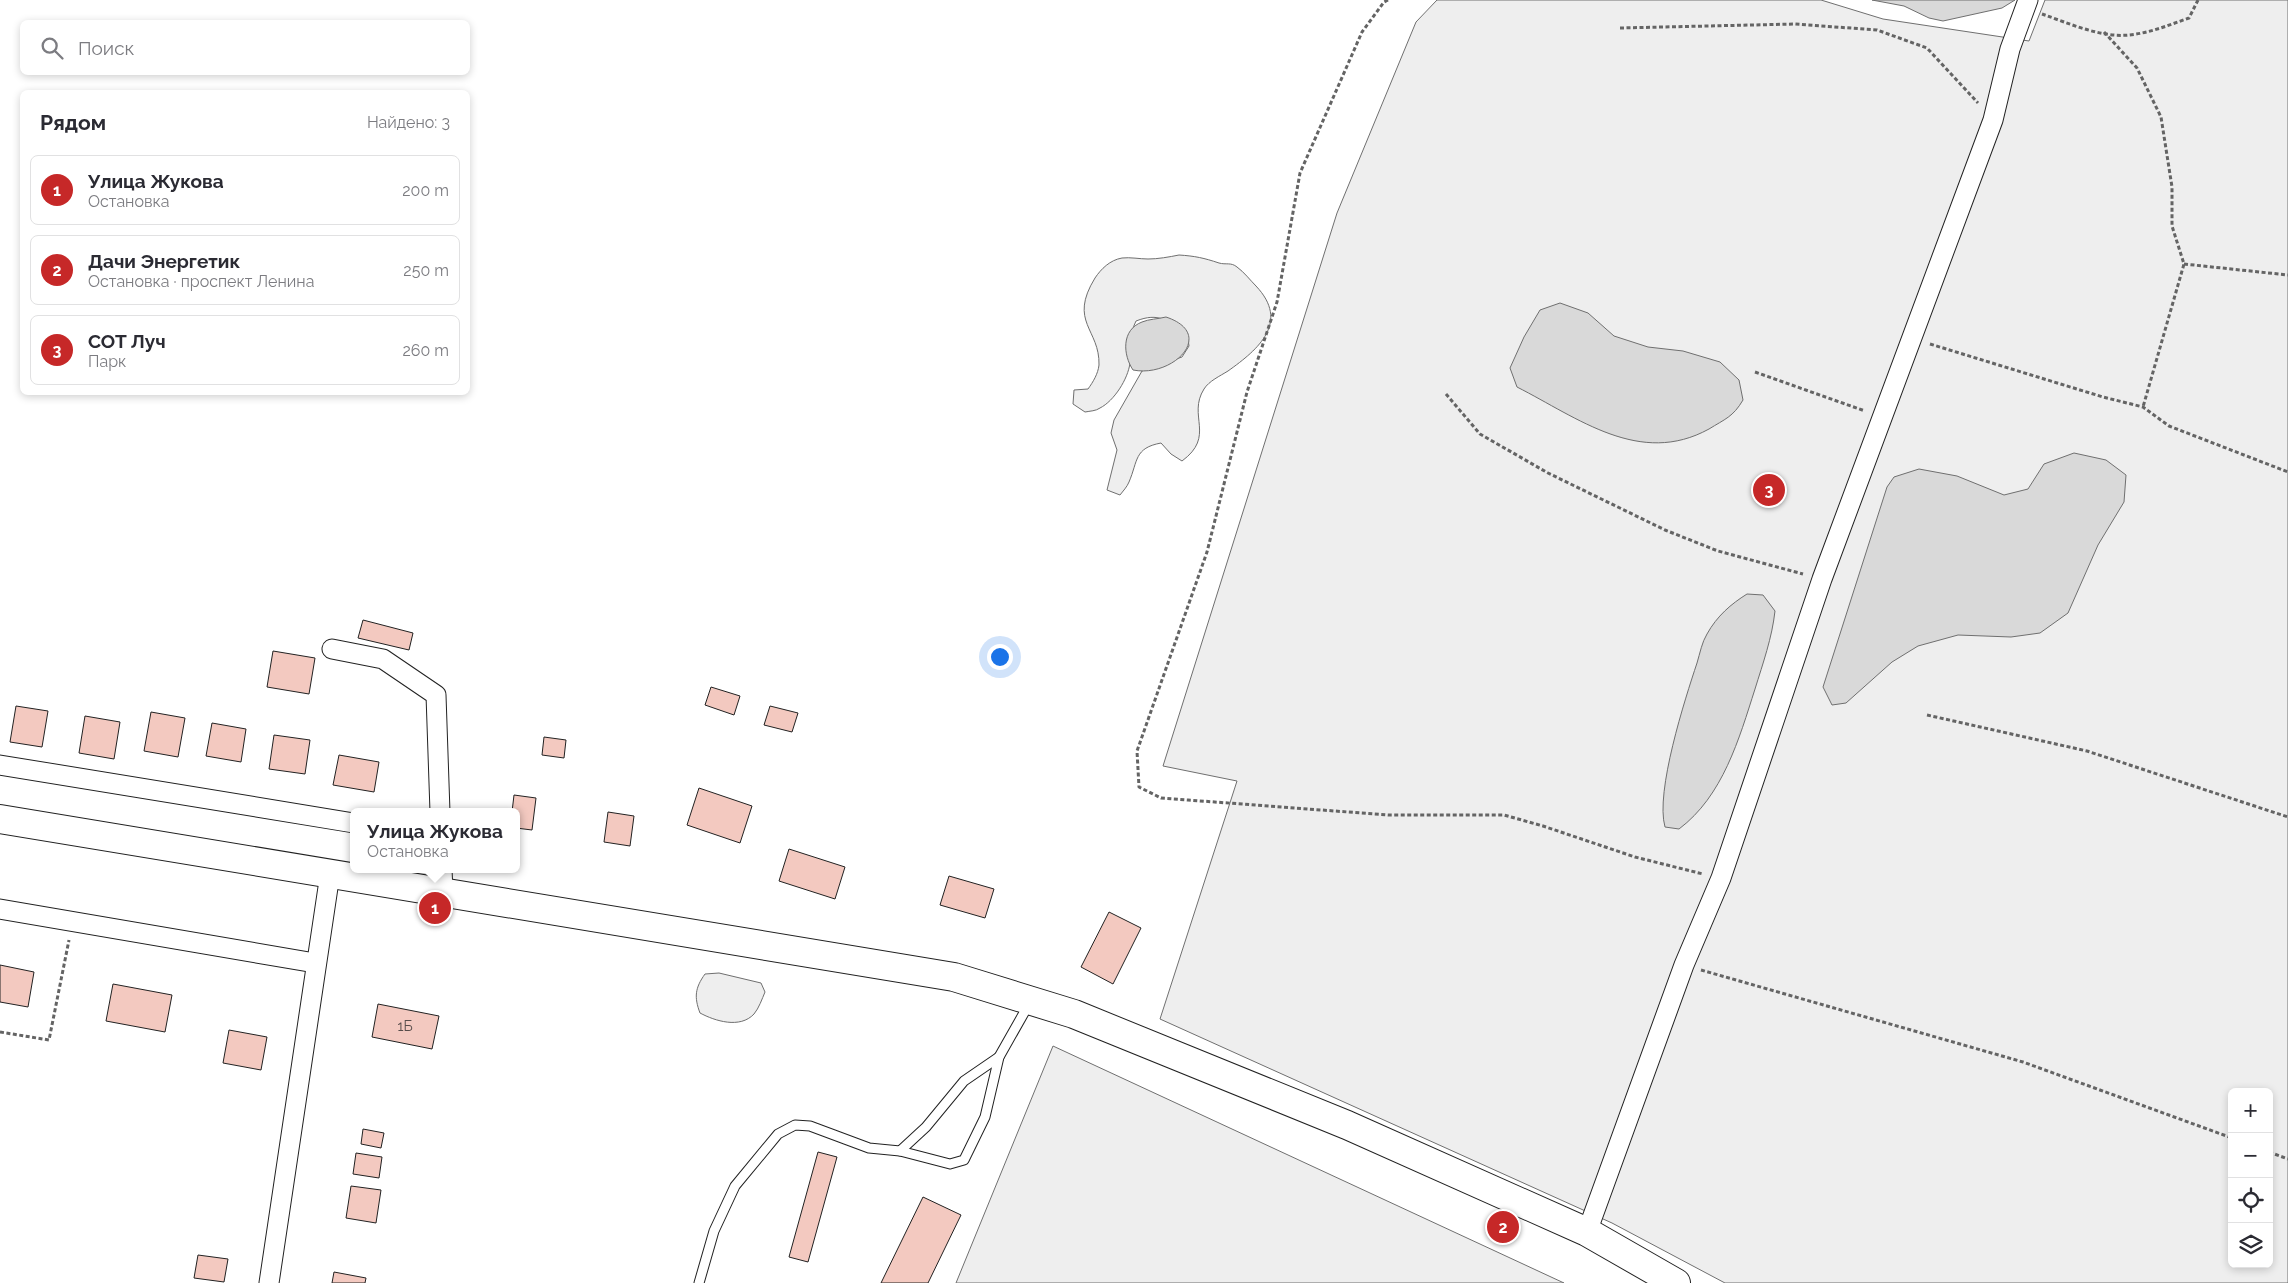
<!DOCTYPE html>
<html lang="ru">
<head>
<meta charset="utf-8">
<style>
	:root { --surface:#fff; --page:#f2f2f3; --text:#2b2b33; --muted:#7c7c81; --line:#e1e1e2; --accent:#c62828 }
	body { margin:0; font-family:Raleway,sans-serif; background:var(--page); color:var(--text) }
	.controls { position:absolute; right:15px; bottom:15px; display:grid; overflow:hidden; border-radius:8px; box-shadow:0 2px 8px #0003 }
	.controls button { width:45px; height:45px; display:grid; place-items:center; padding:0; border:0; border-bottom:1px solid var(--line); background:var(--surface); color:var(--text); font:25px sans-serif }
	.you { position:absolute; left:999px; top:656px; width:18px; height:18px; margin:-12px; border:4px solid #fff; border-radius:50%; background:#1a73e8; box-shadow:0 0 0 8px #1a73e833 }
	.badge { display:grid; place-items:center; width:32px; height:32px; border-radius:50%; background:var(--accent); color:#fff; font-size:16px; font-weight:700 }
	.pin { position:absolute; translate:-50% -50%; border:2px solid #fff; box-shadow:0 1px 5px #0006 }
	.popup { position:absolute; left:350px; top:808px; width:170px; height:65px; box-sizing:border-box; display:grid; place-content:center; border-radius:8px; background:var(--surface); filter:drop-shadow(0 1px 4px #0005); font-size:16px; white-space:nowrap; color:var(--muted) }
	.popup b { font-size:19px; color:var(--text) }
	.popup::after { content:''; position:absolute; left:50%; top:100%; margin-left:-10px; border:10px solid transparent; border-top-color:var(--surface) }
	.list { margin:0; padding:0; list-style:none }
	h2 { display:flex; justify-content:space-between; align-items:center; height:65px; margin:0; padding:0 20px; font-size:21px }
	h2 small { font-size:16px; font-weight:400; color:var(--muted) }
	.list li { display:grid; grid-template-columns:32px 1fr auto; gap:15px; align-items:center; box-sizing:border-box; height:70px; margin:0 10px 10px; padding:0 10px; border:1px solid var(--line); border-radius:8px }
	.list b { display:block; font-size:19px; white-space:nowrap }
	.list p { margin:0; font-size:16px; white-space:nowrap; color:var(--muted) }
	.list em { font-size:16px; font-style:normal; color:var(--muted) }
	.icon { flex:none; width:28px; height:28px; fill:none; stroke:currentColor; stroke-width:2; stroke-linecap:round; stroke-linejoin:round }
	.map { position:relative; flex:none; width:2288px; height:1283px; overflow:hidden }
	.search { position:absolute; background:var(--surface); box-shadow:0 2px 8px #0003; left:20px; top:20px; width:450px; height:55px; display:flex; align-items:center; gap:12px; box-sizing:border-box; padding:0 18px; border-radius:8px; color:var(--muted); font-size:19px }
	.panel { position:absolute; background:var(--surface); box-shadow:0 2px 8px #0003; left:20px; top:90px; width:450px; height:305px; border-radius:8px }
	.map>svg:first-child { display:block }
</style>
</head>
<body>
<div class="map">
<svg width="2288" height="1283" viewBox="0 0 2288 1283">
	<rect width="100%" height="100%" fill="#fff"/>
	<g fill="#eee" stroke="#6f6f6f" fill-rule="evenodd">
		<path d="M1437,0h384l62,19 146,22 16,-41h243v1283h-563l-113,-60 -452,-204 77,-238 -74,-15 174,-553 79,-191zM2232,1092h37v172h-37z"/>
		<path d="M1179,255c16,1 25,3 40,8 7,2 12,-1 18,4 7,5 13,13 19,19 34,36 3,63 -28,85 -8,5 -19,10 -24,18 -17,27 12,47 -22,72l-11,-7 -10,-11c-27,5 -23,18 -32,39 -2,5 -6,9 -9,13l-13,-5 10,-40 -6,-17 3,-13 28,-49 40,-14 7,-11 -2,-14c-20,-11 -28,-20 -51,-11 -8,16 -4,25 -6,42 -2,16 -16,38 -30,45 -4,3 -10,3 -15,4l-12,-8 1,-14 14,-1c5,-7 10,-15 11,-24 1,-36 -31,-43 -4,-87 6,-9 15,-18 27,-20 8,-1 18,1 26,1 10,0 21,-2 31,-4z"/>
		<path d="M719,973l42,10 4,9c-3,7 -6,16 -11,22 -14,15 -39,7 -54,-1 -6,-16 -5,-25 5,-39z"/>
		<path d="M1053,1046l511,237h-608z"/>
	</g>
	<g fill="#d9d9d9" stroke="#6f6f6f">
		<path d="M1872,0h143l-13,8 -59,13 -14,-3 -25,-12z"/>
		<path d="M1560,303l28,10 26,23 34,11 35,4 37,11 19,18 4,20c-10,17 -18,19 -34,29 -69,38 -131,-11 -192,-42l-7,-19 14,-31 16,-27z"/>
		<path d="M1166,317c51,17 7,61 -33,53 -10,-15 -12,-40 9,-48 7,-3 16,-3 24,-5z"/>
		<path d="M2074,453l32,7 20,15 -2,27 -26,43 -30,68 -28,20 -29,4 -53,-2 -40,11 -26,16 -46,41 -14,2 -9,-18 64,-200 7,-10 25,-8 38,7 47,19 24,-6 16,-25z"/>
		<path d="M1747,594l16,1 12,16c-3,27 -12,52 -20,78 -16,50 -32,107 -76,140l-14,-2c-10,-35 20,-128 32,-164 3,-10 5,-21 10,-29 10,-18 24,-30 40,-40z"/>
	</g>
	<g fill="#f3c9c0" stroke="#222">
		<path d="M363,620l50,13 -4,17 -51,-12z"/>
		<path d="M273,651l42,7 -6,36 -42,-7z"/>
		<path d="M711,687l29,9 -6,19 -29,-10z"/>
		<path d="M16,706l32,5 -6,36 -32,-5z"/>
		<path d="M770,706l28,7 -6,19 -28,-7z"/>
		<path d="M151,712l34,6 -7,39 -34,-6z"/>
		<path d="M85,716l35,6 -6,37 -35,-6z"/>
		<path d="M212,723l34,6 -5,33 -35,-6z"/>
		<path d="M274,735l36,5 -5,34 -36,-5z"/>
		<path d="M544,737l22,3 -2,18 -22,-3z"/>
		<path d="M339,755l40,7 -5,30 -41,-7z"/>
		<path d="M699,788l53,18 -12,37 -53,-18z"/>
		<path d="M514,795l22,3 -4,32 -16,-2v-16h-4z"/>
		<path d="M608,812l26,4 -4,30 -26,-4z"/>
		<path d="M789,849l56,18 -10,32 -56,-18z"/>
		<path d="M949,876l45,13 -9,29 -45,-13z"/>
		<path d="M1109,912l32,16 -28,56 -32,-17z"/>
		<path d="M0,965l34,7 -6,35 -28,-5z"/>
		<path d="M113,984l59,11 -7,37 -59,-11z"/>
		<path d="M378,1004l61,12 -7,33 -60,-12z"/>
		<path d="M229,1030l38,7 -6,33 -38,-7z"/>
		<path d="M363,1129l21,4 -3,15 -20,-4z"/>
		<path d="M818,1152l19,5 -29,105 -19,-5z"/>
		<path d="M356,1153l26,4 -3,21 -26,-4z"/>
		<path d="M351,1186l30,4 -5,33 -30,-5z"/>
		<path d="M923,1197l38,18 -33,68h-47z"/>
		<path d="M198,1255l30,4 -4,23 -30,-4z"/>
		<path d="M334,1272l32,6 -1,5h-33z"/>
	</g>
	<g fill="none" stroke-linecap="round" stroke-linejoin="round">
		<defs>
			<g id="service">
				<path d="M900,1151l50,13 14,-4 21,-43 14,-60 30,-53"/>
				<path d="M699,1283l15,-52 21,-45 43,-52 17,-9 15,1 59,22 31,3 26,-24 38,-46 35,-24"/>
			</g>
			<g id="minor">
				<path d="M332,649l51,10 53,36 4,117"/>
				<path d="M0,765l354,58"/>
				<path d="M442,869l1,23"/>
				<path d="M0,909l315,54"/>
				<path d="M1587,1232l97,-267 37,-87 101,-299 171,-459 17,-71 18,-49"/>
				<path d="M269,1283l61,-409"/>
			</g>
			<path id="primary" d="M0,819l954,158 120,37 273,111 240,107 89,51"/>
		</defs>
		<use href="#service" stroke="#222" stroke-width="11"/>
		<use href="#minor" stroke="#222" stroke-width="21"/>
		<use href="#primary" stroke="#222" stroke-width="30"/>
		<g stroke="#646464" stroke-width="3" stroke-dasharray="4 2.5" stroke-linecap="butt">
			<path d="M1388,0l-4,2 -22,30 -62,141 -23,129 -30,90 -40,160 -70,199 2,36 22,11 27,2 200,15h116l39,11 92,31 68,17"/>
			<path d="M2042,14c26,9 59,24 87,21 21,-2 40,-10 60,-17l9,-18"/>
			<path d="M1620,28l175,-4 82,6 50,18 51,55"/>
			<path d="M2104,32l33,36 24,49 11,70v39l12,38 -41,143"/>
			<path d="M2184,264l104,11"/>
			<path d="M1930,344l173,53 40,10 26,19 119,46"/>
			<path d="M1755,372l110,39"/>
			<path d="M1446,394l34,40 68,39 117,57 53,21 85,23"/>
			<path d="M1927,715l160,36 201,66"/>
			<path d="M1701,970l322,92 209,76"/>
			<path d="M0,1032l49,8 20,-100"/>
			<path d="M2269,1152l19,7"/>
		</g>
		<use href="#service" stroke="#fff" stroke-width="9"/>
		<use href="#minor" stroke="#fff" stroke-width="19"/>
		<use href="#primary" stroke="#fff" stroke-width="28"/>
	</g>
	<g text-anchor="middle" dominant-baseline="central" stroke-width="4" stroke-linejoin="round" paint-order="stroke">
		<g font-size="14" fill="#564c4a">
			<text x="405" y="1026">1Б</text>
		</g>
	</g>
</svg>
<div class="controls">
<button>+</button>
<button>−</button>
<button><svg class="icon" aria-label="locate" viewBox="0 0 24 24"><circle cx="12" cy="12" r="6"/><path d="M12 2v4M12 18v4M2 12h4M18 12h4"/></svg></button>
<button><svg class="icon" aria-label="layers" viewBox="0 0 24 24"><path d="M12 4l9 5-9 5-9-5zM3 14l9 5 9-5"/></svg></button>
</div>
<div class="you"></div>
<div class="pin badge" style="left:435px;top:908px">1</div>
<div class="popup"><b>Улица Жукова</b>Остановка</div>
<div class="pin badge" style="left:1503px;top:1227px">2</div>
<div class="pin badge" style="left:1769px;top:490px">3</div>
<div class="search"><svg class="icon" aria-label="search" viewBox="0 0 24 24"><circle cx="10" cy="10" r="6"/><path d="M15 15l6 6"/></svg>Поиск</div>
<section class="panel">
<h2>Рядом<small>Найдено: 3</small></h2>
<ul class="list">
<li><span class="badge">1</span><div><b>Улица Жукова</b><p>Остановка</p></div><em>200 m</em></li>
<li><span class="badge">2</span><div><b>Дачи Энергетик</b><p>Остановка · проспект Ленина</p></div><em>250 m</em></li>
<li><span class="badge">3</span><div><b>СОТ Луч</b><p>Парк</p></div><em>260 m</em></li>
</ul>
</section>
</div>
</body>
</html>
